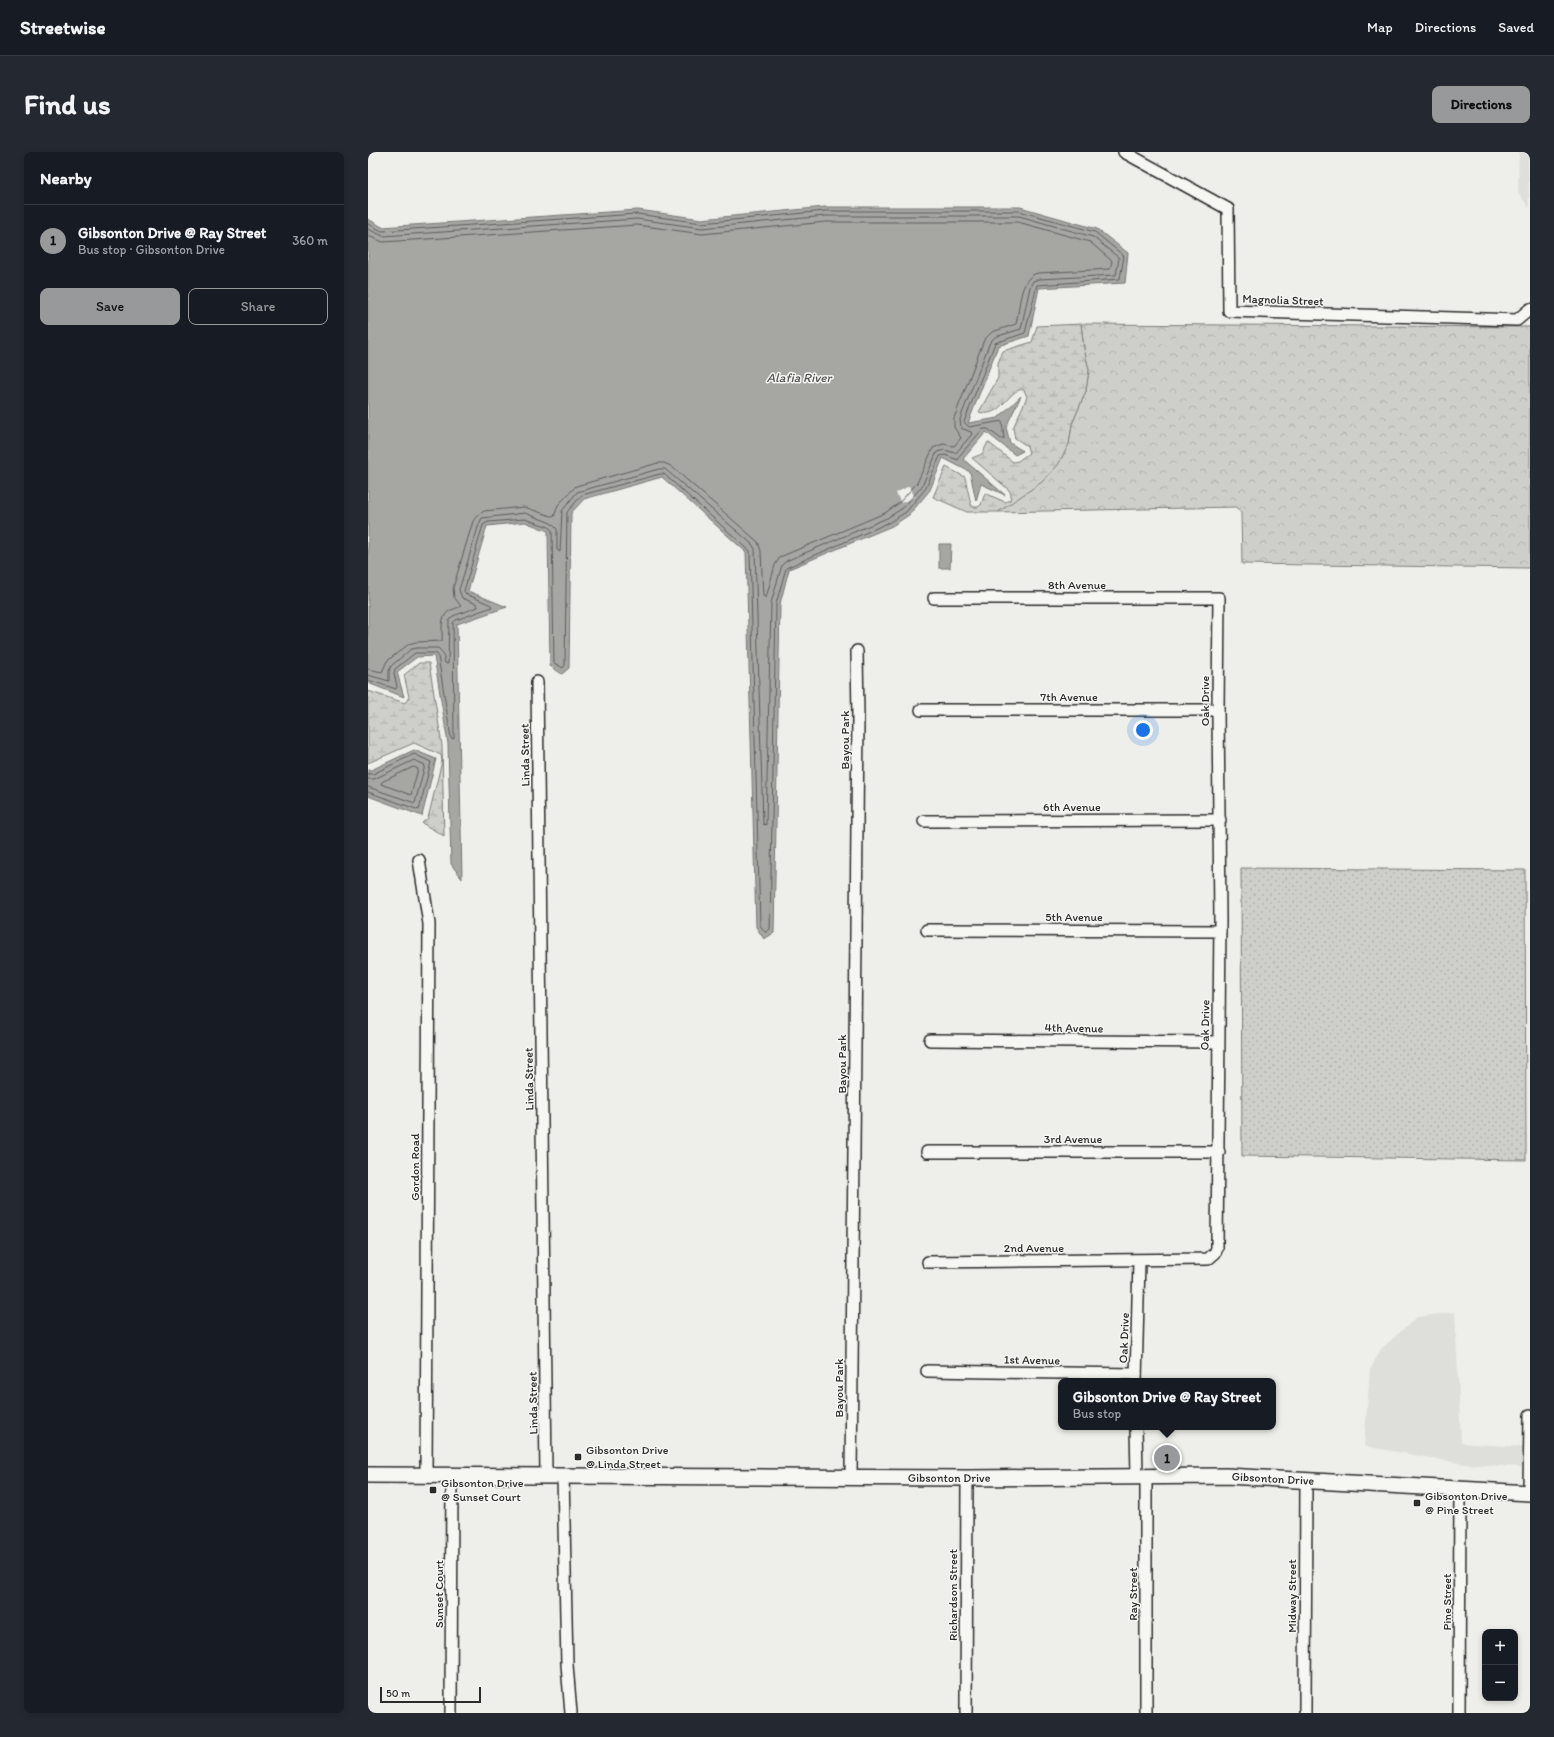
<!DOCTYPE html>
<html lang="en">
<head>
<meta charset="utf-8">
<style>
	:root { --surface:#171b24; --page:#242831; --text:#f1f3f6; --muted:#9ea1a6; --line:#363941; --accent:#98999b }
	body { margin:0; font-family:Itim,sans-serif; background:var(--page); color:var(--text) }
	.controls { position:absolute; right:12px; bottom:12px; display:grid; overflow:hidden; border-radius:8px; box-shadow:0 2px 6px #0003 }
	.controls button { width:36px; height:36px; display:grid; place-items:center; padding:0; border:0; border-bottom:1px solid var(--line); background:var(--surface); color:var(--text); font:20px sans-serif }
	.scale { position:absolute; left:12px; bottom:10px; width:101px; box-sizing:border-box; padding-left:4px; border:2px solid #2b2b2b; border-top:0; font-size:11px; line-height:14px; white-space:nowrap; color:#2b2b2b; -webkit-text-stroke:3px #f6f6f2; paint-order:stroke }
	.you { position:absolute; left:775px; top:578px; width:14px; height:14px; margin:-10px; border:3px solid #fff; border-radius:50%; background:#1a73e8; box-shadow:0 0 0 6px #1a73e833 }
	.badge { display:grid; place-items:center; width:26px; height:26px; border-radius:50%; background:var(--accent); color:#111; font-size:13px; font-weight:700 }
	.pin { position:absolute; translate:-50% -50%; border:2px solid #fff; box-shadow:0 1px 4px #0006 }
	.popup { position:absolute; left:690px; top:1226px; width:218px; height:52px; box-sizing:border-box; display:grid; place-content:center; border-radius:8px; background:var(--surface); filter:drop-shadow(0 1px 3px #0005); font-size:13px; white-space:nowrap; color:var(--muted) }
	.popup b { font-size:15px; color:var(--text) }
	.popup::after { content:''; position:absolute; left:50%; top:100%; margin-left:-8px; border:8px solid transparent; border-top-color:var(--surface) }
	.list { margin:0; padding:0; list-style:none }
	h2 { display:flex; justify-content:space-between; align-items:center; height:52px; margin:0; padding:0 16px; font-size:17px }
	h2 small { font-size:13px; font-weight:400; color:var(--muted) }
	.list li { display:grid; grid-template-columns:26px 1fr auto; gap:12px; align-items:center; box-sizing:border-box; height:72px; padding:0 16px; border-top:1px solid var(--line) }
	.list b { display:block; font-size:15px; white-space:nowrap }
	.list p { margin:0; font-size:13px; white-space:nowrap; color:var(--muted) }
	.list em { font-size:13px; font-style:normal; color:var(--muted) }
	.actions { display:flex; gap:8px; padding:12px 16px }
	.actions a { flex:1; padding:9px 0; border:1px solid var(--accent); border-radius:8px; text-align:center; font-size:14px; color:var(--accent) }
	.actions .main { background:var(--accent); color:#111 }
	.map { position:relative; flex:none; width:1162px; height:1561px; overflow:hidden; border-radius:8px }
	header { display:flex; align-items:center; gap:24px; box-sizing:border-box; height:56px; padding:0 20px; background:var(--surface); border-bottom:1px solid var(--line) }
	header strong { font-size:19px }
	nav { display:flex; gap:22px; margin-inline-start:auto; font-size:14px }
	.intro { display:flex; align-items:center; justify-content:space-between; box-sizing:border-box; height:96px; padding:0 24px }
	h1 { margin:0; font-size:28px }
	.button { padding:10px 18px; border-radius:8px; background:var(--accent); color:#111; font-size:14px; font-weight:700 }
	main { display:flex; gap:24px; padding:0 24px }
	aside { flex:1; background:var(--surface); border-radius:8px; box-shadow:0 2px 6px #0003 }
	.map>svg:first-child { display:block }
</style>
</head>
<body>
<header>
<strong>Streetwise</strong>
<nav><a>Map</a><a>Directions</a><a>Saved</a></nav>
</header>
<div class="intro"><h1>Find us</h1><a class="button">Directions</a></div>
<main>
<aside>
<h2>Nearby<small></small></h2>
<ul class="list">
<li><span class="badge">1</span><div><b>Gibsonton Drive @ Ray Street</b><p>Bus stop · Gibsonton Drive</p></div><em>360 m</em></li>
</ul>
<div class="actions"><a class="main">Save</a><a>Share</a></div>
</aside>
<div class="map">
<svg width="1162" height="1561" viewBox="0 0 1162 1561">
	<defs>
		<pattern id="green-dots" width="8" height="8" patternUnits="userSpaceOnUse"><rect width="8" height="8" fill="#cececa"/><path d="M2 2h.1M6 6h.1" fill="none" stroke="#b1b1ae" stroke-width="1.8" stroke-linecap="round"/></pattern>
		<pattern id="forest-crowns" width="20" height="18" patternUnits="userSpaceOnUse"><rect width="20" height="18" fill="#cececa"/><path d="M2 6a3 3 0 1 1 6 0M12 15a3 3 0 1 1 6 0" fill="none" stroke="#b1b1ae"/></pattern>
		<pattern id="wetland-marsh" width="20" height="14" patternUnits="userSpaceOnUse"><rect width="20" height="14" fill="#cececa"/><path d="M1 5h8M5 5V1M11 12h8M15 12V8" fill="none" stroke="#b1b1ae"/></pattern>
	</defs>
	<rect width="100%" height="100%" fill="#eeeeea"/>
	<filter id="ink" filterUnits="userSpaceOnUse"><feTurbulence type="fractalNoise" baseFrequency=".025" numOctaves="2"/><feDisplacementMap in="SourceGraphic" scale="8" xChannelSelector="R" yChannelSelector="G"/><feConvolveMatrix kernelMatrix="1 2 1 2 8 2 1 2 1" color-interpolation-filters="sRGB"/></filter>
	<g filter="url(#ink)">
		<g fill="#dededb">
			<path d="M1151,0h9l1,56 -11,-16z"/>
			<path d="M1087,1160l6,131 62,4v20l-59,-3 -100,-18 6,-76 11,-21 36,-32z"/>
		</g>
		<path fill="url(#green-dots)" stroke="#7c7c7a" d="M873,716l284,2 1,290 -284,-4z"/>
		<path fill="url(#forest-crowns)" stroke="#7c7c7a" d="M713,172l449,3v241l-288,-4 -1,-51 -5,-6 -238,5 71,-68 3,-20 14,-33 3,-21 -5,-21z"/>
		<g fill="url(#wetland-marsh)" stroke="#7c7c7a">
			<path d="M713,172l3,25 5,21 -3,21 -14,33 -3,20 -11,21 -16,17 -44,30h-31l-34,-15 13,-30 19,10 6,28 3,2h4l3,-2 4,-12 20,9 5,-2 1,-6 -2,-4 -37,-32 10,-4 6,-12 25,20 5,-1 11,-8 -2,-7 -12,-8 -2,-10 14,-31 -3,-7c-15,-4 -22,30 -45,22l19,-34v-15l5,-12 29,-9 5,-16z"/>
			<path d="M51,511h10l13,82 2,91 -22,-13 6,-5 14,-57 -1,-6 -27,-12 -46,20v-72l37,12 4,-6 -5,-22z"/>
		</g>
		<g fill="#a6a6a3" stroke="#757573">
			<path d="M457,55h195l77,22 31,24 -3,30 -86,5 -10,48 -31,10 -30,77 30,-5 23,-22 -15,31 4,16 13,8 -8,4 -29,-23 -23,27 42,36 -24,-11 -5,17 -6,-29 -27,-14 -13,32 -21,25 -17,11 -103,43 -9,35 -6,329 -10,6 -8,-12 -10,-375 -84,-75 -78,22 -13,14 -2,155 -7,6 -12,-8 -2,-135 -23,-9 -38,4 -19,65 39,16 -50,17 5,255 -11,-15 -3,-120 -14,-88 -17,1 -20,15 7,25 -36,-14v-464l14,8 256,-17 64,9z"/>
			<path d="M571,392h12l-1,24h-11z"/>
			<path d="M46,598l22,9 -14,57 -54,-20v-26h3z"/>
		</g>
		<path fill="#eeeeea" d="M541,334l6,11 -14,6 -5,-10z"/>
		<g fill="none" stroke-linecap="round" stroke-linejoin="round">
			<g stroke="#5c5c5b" stroke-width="1">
				<path d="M0,72l14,7 255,-17 65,9 123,-12h194l76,21 29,24 -4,23 -83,6 -12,48 -30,10 -31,79 5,5 33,-6 2,18h-3l-13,-10h-5l-23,26 -2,5 -13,-5 -5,1 -14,32 -20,24 -16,10 -104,46 -10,36 -6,325 -3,3h-2l-5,-7 -10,-374 -86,-77h-4l-78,21 -15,17 -2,153 -2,3 -9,-5 -2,-132 -3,-4 -24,-8 -37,3 -5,3 -19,66 2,3 25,11 1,2 -36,13 -3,3 1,116 -3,-1 -13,-82 -2,-3h-21l-20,16 -1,4 3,14 -1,2 -28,-9"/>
				<path d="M0,77l15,7 254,-17 65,9 123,-12h194l74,21 26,21 -3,17 -77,4 -6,2 -3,6 -9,42 -26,8 -5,5 -30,77 1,9 10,4 1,2 -16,19 -12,-3 -7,2 -15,34 -19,22 -16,10 -101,43 -4,4 -11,38 -5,222 -3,-1 -8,-275 -3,-5 -87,-75h-6l-82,23 -15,19 -2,41 -3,-2v-21l-6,-6 -26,-10 -43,5 -3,6 -20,66 3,8 15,6 1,3 -25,9 -4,4 -1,44 -3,-1 -2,-10 -5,-5h-21l-6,1 -20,17 -2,5v10l-21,-6"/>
				<path d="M0,84l15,6 254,-17 65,9 124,-12h192l72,20 22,19 -2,8 -72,4c-19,4 -18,35 -22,51l-24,8 -8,8 -30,78v9l7,11 -7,8 -11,-2 -10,4 -16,35 -18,20 -14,10 -105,44 -5,8 -9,33 -3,-2 -2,-45 -3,-9 -87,-76 -7,-3h-6l-82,23 -18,19 -4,12 -30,-10 -40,4 -6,4 -5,6 -20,67 1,9 7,9c-3,2 -8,3 -12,5 -10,7 -6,20 -7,30l-26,1 -7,2 -22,17 -5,11 -14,-3"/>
				<path d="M46,615l4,2 -7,26 -30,-11 1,-2z"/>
				<path d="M0,622h5l41,-20 17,8 -12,48 -51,-18"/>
				<path d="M0,627h6l40,-19 11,5 -10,38 -47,-16"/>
			</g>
			<defs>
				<g id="minor">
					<path d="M756,0l104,57 1,102 288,9 13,-11"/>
					<path d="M169,530l9,793"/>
					<path d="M553,558h297"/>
					<path d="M556,669l296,-1"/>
					<path d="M51,708l10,64 -3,551"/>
					<path d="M559,778l293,1"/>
					<path d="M562,888l288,2"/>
					<path d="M559,1000h292"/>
					<path d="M560,1110l280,-3 7,-6 2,-5 3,-328 -2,-210 1,-112h-285"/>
					<path d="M559,1219l209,3"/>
					<path d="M768,1228l3,-119"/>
					<path d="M768,1275l1,49"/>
					<path d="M195,1323l4,190 4,48"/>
					<path d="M483,1324l7,-758 -1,-67"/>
					<path d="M1161,1341l1,-78"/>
					<path d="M83,1561l1,-238"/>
					<path d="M598,1561l1,-235"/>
					<path d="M778,1561v-237"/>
					<path d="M937,1561l1,-233"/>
					<path d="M1091,1561l1,-223"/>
				</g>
				<g id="secondary">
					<path id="s1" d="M0,1323l599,3 259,-2 304,17"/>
				</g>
			</defs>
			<use href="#minor" stroke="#2b2b2b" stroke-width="14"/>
			<use href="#secondary" stroke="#2b2b2b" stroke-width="18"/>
			<use href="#minor" stroke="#f6f6f2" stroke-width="11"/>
			<use href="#secondary" stroke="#f6f6f2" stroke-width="15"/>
		</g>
	</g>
	<g fill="#2b2b2b" stroke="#f6f6f2" stroke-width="1.5">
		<rect x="206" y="1301" width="8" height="8" rx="2"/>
		<rect x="61" y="1334" width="8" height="8" rx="2"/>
		<rect x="1045" y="1347" width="8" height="8" rx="2"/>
	</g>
	<g text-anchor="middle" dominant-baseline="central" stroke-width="3" stroke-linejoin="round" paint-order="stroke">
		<g font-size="12" fill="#2b2b2b" stroke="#f6f6f2">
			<text transform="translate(915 148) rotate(2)">Magnolia Street</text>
			<text x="709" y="433">8th Avenue</text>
			<text x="701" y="545">7th Avenue</text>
			<text transform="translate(837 549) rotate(-90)">Oak Drive</text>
			<text transform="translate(477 588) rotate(-90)">Bayou Park</text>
			<text transform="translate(157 603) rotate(-91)">Linda Street</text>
			<text x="704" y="655">6th Avenue</text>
			<text x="706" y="765">5th Avenue</text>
			<text transform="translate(837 873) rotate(-89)">Oak Drive</text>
			<text transform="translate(706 876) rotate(1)">4th Avenue</text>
			<text transform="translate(474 912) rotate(-90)">Bayou Park</text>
			<text transform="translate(161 927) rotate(-91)">Linda Street</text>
			<text x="705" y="987">3rd Avenue</text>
			<text transform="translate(47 1015) rotate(-90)">Gordon Road</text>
			<text x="666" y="1096">2nd Avenue</text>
			<text transform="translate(756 1186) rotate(-88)">Oak Drive</text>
			<text transform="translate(664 1208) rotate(1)">1st Avenue</text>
			<text transform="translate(471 1236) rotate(-90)">Bayou Park</text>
			<text transform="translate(165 1251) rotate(-91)">Linda Street</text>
			<text stroke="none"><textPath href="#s1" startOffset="581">Gibsonton Drive</textPath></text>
			<text stroke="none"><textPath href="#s1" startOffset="905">Gibsonton Drive</textPath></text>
			<text transform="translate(71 1442) rotate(-90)">Sunset Court</text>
			<text transform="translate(765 1442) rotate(-90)">Ray Street</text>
			<text transform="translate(585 1443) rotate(-90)">Richardson Street</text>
			<text transform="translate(924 1444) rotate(-90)">Midway Street</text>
			<text transform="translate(1079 1450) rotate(-90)">Pine Street</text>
		</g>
		<g font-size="12" fill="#2b2b2b" stroke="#f6f6f2" text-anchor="start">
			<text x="218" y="1298">Gibsonton Drive<tspan x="218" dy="14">@ Linda Street</tspan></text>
			<text x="73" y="1331">Gibsonton Drive<tspan x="73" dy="14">@ Sunset Court</tspan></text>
			<text x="1057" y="1344">Gibsonton Drive<tspan x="1057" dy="14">@ Pine Street</tspan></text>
		</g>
		<g font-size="13" font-style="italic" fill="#565655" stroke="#f6f6f2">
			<text x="431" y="225">Alafia River</text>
		</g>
	</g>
</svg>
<div class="controls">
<button>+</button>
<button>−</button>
</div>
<div class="scale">50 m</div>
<div class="you"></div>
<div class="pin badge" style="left:799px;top:1306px">1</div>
<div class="popup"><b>Gibsonton Drive @ Ray Street</b>Bus stop</div>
</div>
</main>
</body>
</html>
